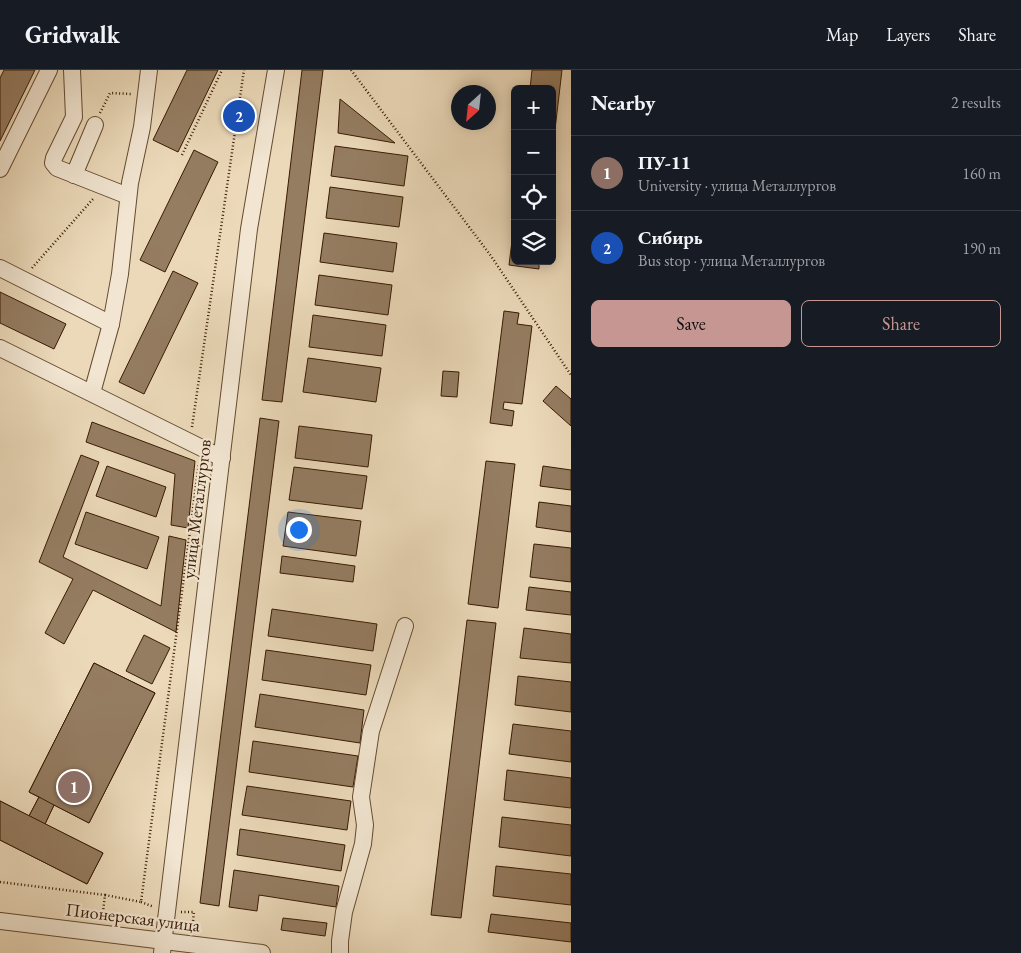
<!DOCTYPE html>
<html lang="en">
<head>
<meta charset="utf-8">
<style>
	:root { --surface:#171b24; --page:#20242c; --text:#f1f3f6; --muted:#9ea1a6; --line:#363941; --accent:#c59692 }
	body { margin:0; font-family:"EB Garamond",serif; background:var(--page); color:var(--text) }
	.controls { position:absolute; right:15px; top:15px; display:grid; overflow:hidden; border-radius:8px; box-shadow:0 2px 12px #0003 }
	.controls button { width:45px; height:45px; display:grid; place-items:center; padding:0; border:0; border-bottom:1px solid var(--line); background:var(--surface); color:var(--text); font:25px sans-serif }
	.compass { position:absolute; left:451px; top:15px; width:45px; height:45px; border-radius:50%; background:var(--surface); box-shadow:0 2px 12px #0003; rotate:207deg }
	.you { position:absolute; left:298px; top:459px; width:18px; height:18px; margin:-12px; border:4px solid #fff; border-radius:50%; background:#1a73e8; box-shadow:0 0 0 8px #1a73e833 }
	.badge { display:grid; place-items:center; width:32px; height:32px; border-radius:50%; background:var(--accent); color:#fff; font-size:16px; font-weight:700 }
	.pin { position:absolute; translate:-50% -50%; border:2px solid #fff; box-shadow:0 1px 5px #0006 }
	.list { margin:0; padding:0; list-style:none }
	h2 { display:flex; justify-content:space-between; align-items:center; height:65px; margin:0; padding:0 20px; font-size:21px }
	h2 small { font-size:16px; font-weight:400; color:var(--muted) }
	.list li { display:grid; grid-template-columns:32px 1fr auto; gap:15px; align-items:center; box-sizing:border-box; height:75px; padding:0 20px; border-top:1px solid var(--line) }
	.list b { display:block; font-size:19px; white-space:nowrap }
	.list p { margin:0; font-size:16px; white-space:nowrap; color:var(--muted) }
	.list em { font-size:16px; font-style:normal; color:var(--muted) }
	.actions { display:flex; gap:10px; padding:15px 20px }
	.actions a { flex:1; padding:11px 0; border:1px solid var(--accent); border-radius:8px; text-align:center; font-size:18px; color:var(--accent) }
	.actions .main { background:var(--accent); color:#111 }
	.icon { flex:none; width:28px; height:28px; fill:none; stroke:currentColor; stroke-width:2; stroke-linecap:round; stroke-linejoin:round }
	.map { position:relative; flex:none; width:571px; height:883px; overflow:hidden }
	header { display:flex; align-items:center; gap:30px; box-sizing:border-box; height:70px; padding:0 25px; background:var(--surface); border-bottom:1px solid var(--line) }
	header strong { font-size:24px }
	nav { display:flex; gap:28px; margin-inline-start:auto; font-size:18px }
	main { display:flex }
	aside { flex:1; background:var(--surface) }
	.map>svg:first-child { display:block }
</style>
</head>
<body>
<header>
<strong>Gridwalk</strong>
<nav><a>Map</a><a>Layers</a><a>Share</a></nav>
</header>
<main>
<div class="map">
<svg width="571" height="883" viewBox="0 0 571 883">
	<rect width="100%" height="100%" fill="#ebd9b9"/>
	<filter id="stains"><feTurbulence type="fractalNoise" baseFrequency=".004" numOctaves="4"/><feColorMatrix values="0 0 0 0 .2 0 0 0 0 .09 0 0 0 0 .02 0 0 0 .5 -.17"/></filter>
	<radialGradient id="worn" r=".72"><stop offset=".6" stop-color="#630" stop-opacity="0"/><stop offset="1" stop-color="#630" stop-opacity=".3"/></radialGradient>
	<g fill="#957d62" stroke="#381a03">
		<path d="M4,0h31l-35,71v-63z"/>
		<path d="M187,0h31l-40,82 -25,-12z"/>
		<path d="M302,0h21l-41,332 -20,-2z"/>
		<path d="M532,0h30l-10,85v-66h-22z"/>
		<path d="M340,29l55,44 -57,-10z"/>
		<path d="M335,76l73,10 -4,30 -73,-10z"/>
		<path d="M194,80l24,12 -53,110 -25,-12z"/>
		<path d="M330,117l73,10 -4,30 -73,-9z"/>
		<path d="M515,147v44h24v8l-30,-4z"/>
		<path d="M324,163l73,10 -4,29 -73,-10z"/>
		<path d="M173,201l25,12 -54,111 -25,-12z"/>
		<path d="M319,205l73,10 -4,30 -73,-10z"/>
		<path d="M0,222l66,32 -12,25 -54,-26z"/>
		<path d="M504,241l15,2 -2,11 15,2 -10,78 -18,-2 -1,7 11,2 -2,15 -22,-3z"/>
		<path d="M313,245l73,10 -4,31 -73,-9z"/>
		<path d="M308,288l73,10 -5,34 -73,-10z"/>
		<path d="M443,301l16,1 -2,25 -16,-1z"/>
		<path d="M556,316l15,13v27l-28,-25z"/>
		<path d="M260,348l19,3 -60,485 -19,-3z"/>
		<path d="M92,352l103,39 -7,67 -17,-3 4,-51 -89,-32z"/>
		<path d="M299,356l73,9 -4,32 -73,-9z"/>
		<path d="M81,385l18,7 -36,95 98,49 8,-70 17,4 -10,92 -83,-42 -29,54 -19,-11 28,-54 -34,-17z"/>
		<path d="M486,391l29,3 -17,144 -30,-4z"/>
		<path d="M107,396l59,21 -10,30 -60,-21z"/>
		<path d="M543,396l28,4v20l-31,-4z"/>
		<path d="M294,397l73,9 -5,33 -73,-9z"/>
		<path d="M539,432l32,4v26l-35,-5z"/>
		<path d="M86,442l73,25 -12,32 -72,-25z"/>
		<path d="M288,442l73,9 -5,35 -73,-10z"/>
		<path d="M534,474l37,4v34l-41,-5z"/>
		<path d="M282,486l73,10 -2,16 -73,-9z"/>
		<path d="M529,517l42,5v23l-45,-5z"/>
		<path d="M272,539l105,15 -4,27 -105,-15z"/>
		<path d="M467,550l29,3 -35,295 -30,-3z"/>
		<path d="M524,558l47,6v29l-51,-5z"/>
		<path d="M144,565l26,13 -18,36 -26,-13z"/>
		<path d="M266,580l105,15 -5,30 -104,-15z"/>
		<path d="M94,593l61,30 -66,130 -60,-31z"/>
		<path d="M94,593l61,30 -66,130 -35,-18 -9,19 58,29 -16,31 -87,-44v-39l29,15 10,-19 -10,-5z"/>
		<path d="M518,606l53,6v30l-56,-7z"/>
		<path d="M260,624l104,16 -4,33 -105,-16z"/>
		<path d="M513,654l58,7v31l-62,-8z"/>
		<path d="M253,671l105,15 -5,31 -104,-15z"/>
		<path d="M507,700l64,8v30l-67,-8z"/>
		<path d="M247,716l104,15 -4,29 -105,-15z"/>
		<path d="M39,727l15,8 -9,19 -16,-8z"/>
		<path d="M0,731l103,52 -16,31 -87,-44z"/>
		<path d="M502,747l69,8v31l-72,-9z"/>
		<path d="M240,759l105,16 -4,26 -104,-16z"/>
		<path d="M496,796l75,8v31l-78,-9z"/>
		<path d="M234,800l105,16 -3,21 -77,-12 -2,16 -28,-4z"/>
		<path d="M491,844l80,9v19l-83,-10z"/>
		<path d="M283,848l44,5 -2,13 -44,-6z"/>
	</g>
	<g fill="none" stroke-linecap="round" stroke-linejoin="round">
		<defs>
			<g id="minor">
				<path d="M72,0l2,47 -20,41 -1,5 4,5 71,28"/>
				<path d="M0,99l49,-99"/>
				<path d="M74,105l21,-50"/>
				<path d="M0,198l111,56"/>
				<path d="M0,278l222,110"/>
				<path d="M92,323l19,-69 9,-50 10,-91 12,-56 7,-57"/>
				<path d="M0,851l262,32"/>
				<path d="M162,883l87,-724 27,-159"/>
				<path d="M340,883v-12l4,-29 19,-68 2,-19 -4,-28 10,-66 34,-105"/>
			</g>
		</defs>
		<use href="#minor" stroke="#654a30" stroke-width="18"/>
		<g stroke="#381a03" stroke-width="2.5" stroke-dasharray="1 2.5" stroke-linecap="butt">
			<path d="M351,0l140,186 80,119"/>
			<path d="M100,43l10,-20 22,1"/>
			<path d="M182,85l40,-85"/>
			<path d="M32,198l61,-69"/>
			<path d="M192,357l52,-357"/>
			<path d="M0,812l105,13 -3,25"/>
			<path d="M105,825l36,7 58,-439"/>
			<path d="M141,832l13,5"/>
			<path d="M181,842h13l-2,19"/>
		</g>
		<use href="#minor" stroke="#f2e6d2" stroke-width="16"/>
	</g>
	<g text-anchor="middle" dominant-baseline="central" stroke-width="4.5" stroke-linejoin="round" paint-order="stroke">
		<g font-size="18" fill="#381a03" stroke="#f2e6d2">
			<text transform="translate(196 439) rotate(-83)">улица Металлургов</text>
			<text transform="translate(133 847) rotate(7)">Пионерская улица</text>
		</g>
	</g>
	<rect width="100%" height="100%" filter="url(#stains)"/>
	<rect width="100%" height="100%" fill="url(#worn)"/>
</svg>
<div class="controls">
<button>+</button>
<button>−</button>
<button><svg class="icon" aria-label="locate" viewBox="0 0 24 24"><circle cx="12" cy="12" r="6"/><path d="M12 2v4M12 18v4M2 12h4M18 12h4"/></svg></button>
<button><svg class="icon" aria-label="layers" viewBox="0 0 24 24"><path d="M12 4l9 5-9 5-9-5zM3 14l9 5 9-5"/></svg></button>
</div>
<svg class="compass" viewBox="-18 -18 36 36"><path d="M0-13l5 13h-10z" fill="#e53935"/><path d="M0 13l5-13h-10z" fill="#9ea1a6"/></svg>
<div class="you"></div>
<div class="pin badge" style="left:74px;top:717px;background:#8d6e63">1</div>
<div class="pin badge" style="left:239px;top:46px;background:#1a4fb4">2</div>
</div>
<aside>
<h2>Nearby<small>2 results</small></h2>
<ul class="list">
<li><span class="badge" style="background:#8d6e63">1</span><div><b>ПУ-11</b><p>University · улица Металлургов</p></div><em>160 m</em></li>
<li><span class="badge" style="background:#1a4fb4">2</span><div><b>Сибирь</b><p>Bus stop · улица Металлургов</p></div><em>190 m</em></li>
</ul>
<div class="actions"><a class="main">Save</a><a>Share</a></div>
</aside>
</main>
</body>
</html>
